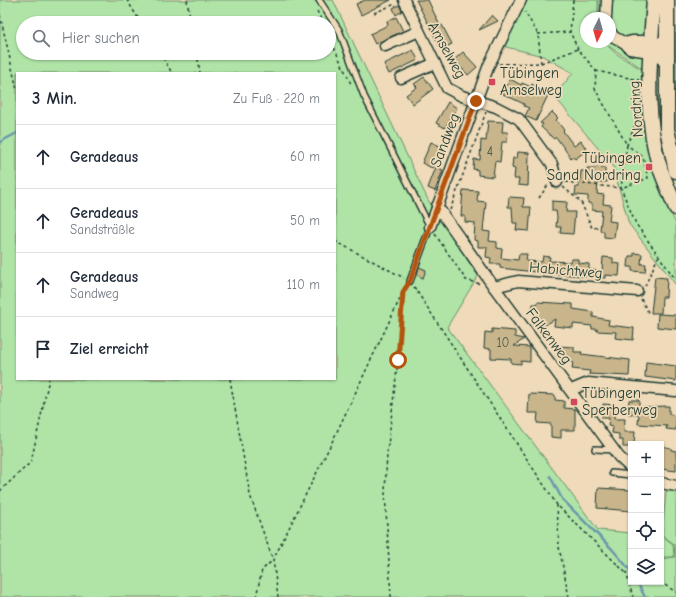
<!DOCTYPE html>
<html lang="de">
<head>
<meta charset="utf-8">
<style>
	:root { --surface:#fff; --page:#f2f2f3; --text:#1f2937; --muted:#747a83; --line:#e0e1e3 }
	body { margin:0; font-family:"Comic Neue",sans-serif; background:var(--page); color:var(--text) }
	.controls { position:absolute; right:12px; bottom:12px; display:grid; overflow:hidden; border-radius:0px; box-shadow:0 1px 3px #0004 }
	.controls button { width:36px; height:36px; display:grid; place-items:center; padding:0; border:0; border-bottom:1px solid var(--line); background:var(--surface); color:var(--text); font:20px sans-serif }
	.compass { position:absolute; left:580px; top:12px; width:36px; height:36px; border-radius:50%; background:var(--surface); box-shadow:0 1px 3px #0004; rotate:185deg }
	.stop { position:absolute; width:12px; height:12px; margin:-9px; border:3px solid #b45309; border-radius:50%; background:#fff }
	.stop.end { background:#b45309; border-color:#fff; box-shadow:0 1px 4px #0008 }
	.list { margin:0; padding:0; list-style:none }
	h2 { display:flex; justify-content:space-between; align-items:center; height:52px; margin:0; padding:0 16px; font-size:17px }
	h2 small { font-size:13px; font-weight:400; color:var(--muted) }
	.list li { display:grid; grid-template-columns:26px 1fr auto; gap:12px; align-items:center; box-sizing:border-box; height:64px; padding:0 16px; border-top:1px solid var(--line) }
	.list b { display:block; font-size:15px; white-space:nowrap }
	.list p { margin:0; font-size:13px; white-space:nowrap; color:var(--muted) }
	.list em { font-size:13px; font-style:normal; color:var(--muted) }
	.icon { flex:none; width:22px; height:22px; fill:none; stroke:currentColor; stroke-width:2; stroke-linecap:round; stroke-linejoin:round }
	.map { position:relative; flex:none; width:676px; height:597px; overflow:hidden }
	.search { position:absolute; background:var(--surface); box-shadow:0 1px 3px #0004; left:16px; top:16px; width:320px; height:44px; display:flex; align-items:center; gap:10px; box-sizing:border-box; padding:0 14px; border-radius:22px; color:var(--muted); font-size:15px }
	.panel { position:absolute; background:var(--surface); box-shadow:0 1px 3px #0004; left:16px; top:72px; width:320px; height:308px; border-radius:0px }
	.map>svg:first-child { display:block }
</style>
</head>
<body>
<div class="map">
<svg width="676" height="597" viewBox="0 0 676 597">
	<rect width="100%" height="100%" fill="#efdab9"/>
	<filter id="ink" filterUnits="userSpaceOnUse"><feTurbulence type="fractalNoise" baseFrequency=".025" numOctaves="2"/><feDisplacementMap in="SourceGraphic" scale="8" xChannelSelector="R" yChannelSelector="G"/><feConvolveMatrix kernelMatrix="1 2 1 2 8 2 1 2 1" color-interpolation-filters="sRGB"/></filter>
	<g filter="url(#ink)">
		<g fill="#afe4a6" stroke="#67906d" fill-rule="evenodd">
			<path d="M0,0h333l95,200 50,76 -31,51 151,203 33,3v49h30v-23l14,-2 -1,-13 -12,-9 4,-44h10v106h-676zM23,23h306v30h-306zM17,73h318v306h-318z"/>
			<path d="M526,0h72v18h-12v24h19c5,10 28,22 38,28l1,61 16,59 16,34v61l-47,-61 -16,-58 -59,-70 19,-23 -30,-17 -41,-10z"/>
			<path d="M599,0h48l-4,69 -36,-24 -2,-3h5v-24h-11z"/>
			<path d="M676,33v102l-2,-7z"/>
			<path d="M661,535l12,9 1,13h-13z"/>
		</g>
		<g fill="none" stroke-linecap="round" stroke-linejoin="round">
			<g stroke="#6c97ad" stroke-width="2.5">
				<path d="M0,142l17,-9"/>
				<path d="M550,476l12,23 50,50 17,20"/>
				<path d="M637,582l8,15"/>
			</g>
		</g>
		<g fill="#c9b58b" stroke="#1f3d34">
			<path d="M365,0h26l-30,15 -5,-11z"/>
			<path d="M416,0h12l12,26 2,-1 10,19 -11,5z"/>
			<path d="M399,5l3,6 -6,4 -3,-7z"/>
			<path d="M492,15l6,6 -19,9z"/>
			<path d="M396,17l7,14 -28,13 -5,-10 18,-9 -1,-4z"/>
			<path d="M413,50l5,10 -29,14 -5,-10z"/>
			<path d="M463,52l14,15 -9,8 -14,-15z"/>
			<path d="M424,77l9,12 -20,15 -7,-9 11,-8 -3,-3z"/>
			<path d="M510,79l11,6 1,-2 9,4 1,-3 16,11 -12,26 -11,-5 4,-8 -5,-2v-2l-21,-10z"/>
			<path d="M448,102l9,6 -12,20 -9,-5z"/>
			<path d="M552,112l6,6 -2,2 8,10 -1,1 11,15 7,-5 6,9 -12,9 -2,-2 -2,1 -15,-21 -2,2 -13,-12 2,-3 -3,-1z"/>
			<path d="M488,121l15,1 -1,10h6l-1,10h-5l-2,20 -5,-1 -2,16 -15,-2v-5l-5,-1 1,-10 6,1 1,-20 5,1z"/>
			<path d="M431,142l11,5 -10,21 -10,-5z"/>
			<path d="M518,152l11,1 -1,33 -10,-1 1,-6h-5l1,-10 -3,-1 1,-10h4z"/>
			<path d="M436,167l7,3 -8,21 -7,-3z"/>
			<path d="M596,167l9,1v7h3l-1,7h-9l-1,12 7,1 -1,9 8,1 -2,16 7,1 -2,16 -10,-1v-6h-4l2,-20 -10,-1v-6l-4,-1v-7l-13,-1 1,-8h3l2,-16h6v-3h9z"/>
			<path d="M463,190l15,1 -1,10 9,1 -3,29 7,1 -1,9 8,1v6l5,1 -1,9 17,2 1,-6h8l-1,7 16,1 1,-6 7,1 -1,4 22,1 1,-3h6v4l11,1v6l13,1 1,-14 10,1v5l7,1 -1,12 -14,-1v3l-70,-6 -35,-4v-4h-10l1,-6 -5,-1 1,-10h-9v-6l-4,-1 1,-17 -10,-1v-6h-4z"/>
			<path d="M509,197l15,1 -1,9h8l-2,24 -13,-1 1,-7h-4l-1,-16h-4z"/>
			<path d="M552,201l15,1 -1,10h9l-2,22 -13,-1 1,-6h-5l1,-10 -1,-6h-4z"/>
			<path d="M634,253l8,1 -1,10h5l-1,8 -13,-1v-4h-4l1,-11h5z"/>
			<path d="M419,267l7,3 -3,8 -6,-3z"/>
			<path d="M655,277l12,1 -1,19h-4l-1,16h-10z"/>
			<path d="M537,302l36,2v5l20,3v5l16,3 -1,5 26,3 -1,12 -18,-2 1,-6 -19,-1v-2h-5v-3l-19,-2v4l-19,-2 1,-7 -16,10 1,-8h-4l-2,-10h-2l1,-7h4z"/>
			<path d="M658,314l18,1v14l-19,-2z"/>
			<path d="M492,329l23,2v6l9,2 -10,7 16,1v15l-9,-1v3l-10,-1v-4l-20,-1v-9l-7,-1 1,-16 7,1z"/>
			<path d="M558,346l16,1v5h8l-1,2 49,6 -1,16 -40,-2 1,-3 -18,-2 1,-7 -10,-1v-4h-6z"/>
			<path d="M646,362l30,4v15l-31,-4z"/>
			<path d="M529,394l26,1v5l9,1v7l11,1v21h-14v8l-10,-1v-13l-14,-1 1,-10h-10z"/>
			<path d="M629,400h10v7l30,-1v8l7,1v15l-10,-1 1,-3 -29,-2 1,-10h-11z"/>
			<path d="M603,404l12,1 -1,14h11l-1,13h11l-1,12h-3v3h-8v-7h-4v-6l-7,-1 1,-6 -5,-1 1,-8h-7z"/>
			<path d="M661,446l10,2v2l5,1v20l-15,-2z"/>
			<path d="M598,488l33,2v21l-34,-3z"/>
		</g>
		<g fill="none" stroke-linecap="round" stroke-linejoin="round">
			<defs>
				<g id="lane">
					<path d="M319,0l20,30 25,66 66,131 -20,54"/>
					<path d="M595,449l19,1"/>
					<path d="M612,473l19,2"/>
				</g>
				<g id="street">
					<path d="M404,0l43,88 15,8 34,11 23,12 33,45 5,18"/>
					<path d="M606,18l1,-18"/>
					<path d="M610,31l4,6 11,6 5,6 20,3 17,-15"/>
					<path d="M625,43l7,-2h19l15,25"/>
					<path d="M385,46l34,-15"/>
					<path d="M401,78l34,-15"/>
					<path d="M437,206l57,81 125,170 12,11"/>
					<path d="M430,227l59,-162 32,-65"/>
					<path d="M494,287l24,-6 119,10"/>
					<path d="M571,390l17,-7 88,8"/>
					<path d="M661,483l15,3"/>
				</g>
				<g id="secondary">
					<path d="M654,0c-4,56 -11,117 7,171 5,13 10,25 15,37"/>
					<path d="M667,0v129l9,42"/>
				</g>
			</defs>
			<use href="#lane" stroke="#1f3d34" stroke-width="8"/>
			<use href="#street" stroke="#1f3d34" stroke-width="13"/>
			<use href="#secondary" stroke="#1f3d34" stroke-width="17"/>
			<g stroke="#1f3d34" stroke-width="1.5" stroke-dasharray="3 3" stroke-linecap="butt">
				<path d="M127,0l14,23"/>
				<path d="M187,0l4,23"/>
				<path d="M573,0l-3,32 8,17 18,22 -1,18 32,56 -6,43 15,36 40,56"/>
				<path d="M317,11l6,12"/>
				<path d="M374,13l21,-9"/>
				<path d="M0,15l17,75"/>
				<path d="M538,34l32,-2"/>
				<path d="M329,37l23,49"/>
				<path d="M160,53l12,20"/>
				<path d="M197,53l3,20"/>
				<path d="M541,63l37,-14"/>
				<path d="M499,64l42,-1 -3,-29 -13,-22"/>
				<path d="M596,71l43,9"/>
				<path d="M565,182l56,6 27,-10 -5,-21 -16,-12 10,-25 1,-16"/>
				<path d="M563,187l18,15 11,26 7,-1"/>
				<path d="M539,198l9,-13"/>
				<path d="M450,210l36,-98"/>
				<path d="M435,234l31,46 15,4"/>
				<path d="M335,241l69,37"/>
				<path d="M645,286l13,-29"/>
				<path d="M414,287l143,218"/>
				<path d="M641,299l8,15"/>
				<path d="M230,379l20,116 23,65 5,37"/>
				<path d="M0,491l31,-29 18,-83"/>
				<path d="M626,572l7,25"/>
				<path d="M660,582l16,10"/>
				<path d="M256,597l6,-27 11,-10 60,-120 73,-154"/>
				<path d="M391,597l-6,-105 2,-38 11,-94 5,-66"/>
				<path d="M569,597l-10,-50 -2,-42 68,67h6"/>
			</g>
			<use href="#lane" stroke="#efdab9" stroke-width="5"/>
			<use href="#street" stroke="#efdab9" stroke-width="10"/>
			<use href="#secondary" stroke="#efdab9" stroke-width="14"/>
		</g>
	</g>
	<g fill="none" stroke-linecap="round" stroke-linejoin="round" filter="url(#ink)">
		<path stroke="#b45309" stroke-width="5" d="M398,360l5,-68 7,-11 66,-180"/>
	</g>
	<g fill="#d1495b" stroke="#efdab9" stroke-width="1.5">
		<rect x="488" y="78" width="8" height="8" rx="2"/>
		<rect x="645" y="163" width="8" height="8" rx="2"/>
		<rect x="570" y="398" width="8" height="8" rx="2"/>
	</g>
	<g text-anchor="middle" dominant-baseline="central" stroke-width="3.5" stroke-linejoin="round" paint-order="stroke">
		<g font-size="13" fill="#4a5b4a">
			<text x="490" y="151">4</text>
			<text x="503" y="342">10</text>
		</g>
		<g font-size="15" fill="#1f3d34" stroke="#efdab9">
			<text transform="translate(447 50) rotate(61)">Amselweg</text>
			<text transform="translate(636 109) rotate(-94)">Nordring</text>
			<text transform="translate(445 140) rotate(-69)">Sandweg</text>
			<text transform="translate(566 270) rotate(5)">Habichtweg</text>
			<text transform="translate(549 336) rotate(53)">Falkenweg</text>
		</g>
		<g font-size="15" fill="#1f3d34" stroke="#efdab9" text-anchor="start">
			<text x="500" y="73">Tübingen<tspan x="500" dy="17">Amselweg</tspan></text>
			<text x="641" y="158" text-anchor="end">Tübingen<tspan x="641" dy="17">Sand Nordring</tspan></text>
			<text x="582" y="393">Tübingen<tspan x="582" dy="17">Sperberweg</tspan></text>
		</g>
	</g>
</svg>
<div class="controls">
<button>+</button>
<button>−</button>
<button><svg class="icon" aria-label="locate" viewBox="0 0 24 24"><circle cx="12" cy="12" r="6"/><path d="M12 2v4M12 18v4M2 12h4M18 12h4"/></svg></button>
<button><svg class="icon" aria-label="layers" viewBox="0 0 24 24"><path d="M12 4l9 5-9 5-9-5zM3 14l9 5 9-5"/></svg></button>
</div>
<svg class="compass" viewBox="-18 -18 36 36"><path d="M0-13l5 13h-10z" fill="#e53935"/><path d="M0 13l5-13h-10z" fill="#747a83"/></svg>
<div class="stop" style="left:398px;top:360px"></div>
<div class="stop end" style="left:476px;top:101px"></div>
<div class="search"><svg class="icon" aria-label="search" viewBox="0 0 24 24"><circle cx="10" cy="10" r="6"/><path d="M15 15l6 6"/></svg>Hier suchen</div>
<section class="panel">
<h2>3 Min.<small>Zu Fuß · 220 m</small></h2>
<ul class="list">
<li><svg class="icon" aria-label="ahead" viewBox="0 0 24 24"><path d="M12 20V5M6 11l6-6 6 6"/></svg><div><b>Geradeaus</b></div><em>60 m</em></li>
<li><svg class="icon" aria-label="ahead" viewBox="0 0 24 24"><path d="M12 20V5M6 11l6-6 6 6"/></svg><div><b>Geradeaus</b><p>Sandsträßle</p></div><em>50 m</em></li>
<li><svg class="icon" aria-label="ahead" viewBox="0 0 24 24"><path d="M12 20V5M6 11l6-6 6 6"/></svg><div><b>Geradeaus</b><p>Sandweg</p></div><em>110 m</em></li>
<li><svg class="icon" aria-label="arrive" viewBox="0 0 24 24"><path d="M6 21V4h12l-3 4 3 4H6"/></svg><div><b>Ziel erreicht</b></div></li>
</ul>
</section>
</div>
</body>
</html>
